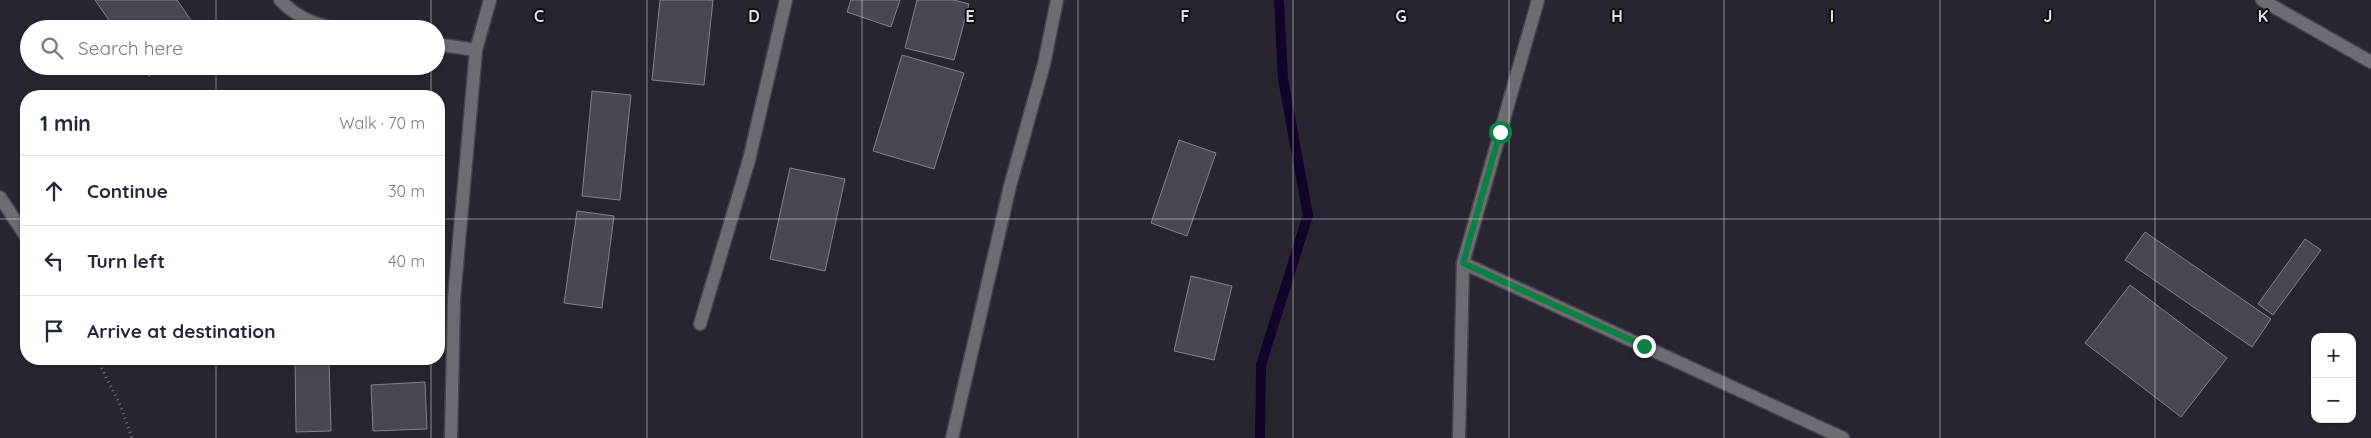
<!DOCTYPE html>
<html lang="en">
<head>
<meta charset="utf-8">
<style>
	:root { --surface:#fff; --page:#f6f6f7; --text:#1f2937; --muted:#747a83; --line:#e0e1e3 }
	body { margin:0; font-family:Quicksand,sans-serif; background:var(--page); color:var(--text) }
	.controls { position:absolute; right:15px; bottom:15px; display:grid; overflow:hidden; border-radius:10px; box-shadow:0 1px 4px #0004 }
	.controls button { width:45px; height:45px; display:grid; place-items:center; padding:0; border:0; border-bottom:1px solid var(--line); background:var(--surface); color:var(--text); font:25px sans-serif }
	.stop { position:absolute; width:15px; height:15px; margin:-11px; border:4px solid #0b8043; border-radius:50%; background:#fff }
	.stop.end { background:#0b8043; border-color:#fff; box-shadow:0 1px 5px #0008 }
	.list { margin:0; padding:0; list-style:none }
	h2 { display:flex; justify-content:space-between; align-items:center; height:65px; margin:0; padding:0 20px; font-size:21px }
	h2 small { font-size:16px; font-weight:400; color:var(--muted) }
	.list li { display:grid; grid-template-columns:32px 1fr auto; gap:15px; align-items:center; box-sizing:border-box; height:70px; padding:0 20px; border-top:1px solid var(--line) }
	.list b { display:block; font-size:19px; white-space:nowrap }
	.list em { font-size:16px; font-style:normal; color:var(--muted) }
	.icon { flex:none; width:28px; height:28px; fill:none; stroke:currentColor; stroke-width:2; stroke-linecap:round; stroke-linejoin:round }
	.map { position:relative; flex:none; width:2371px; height:438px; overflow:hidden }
	.search { position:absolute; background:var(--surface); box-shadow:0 1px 4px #0004; left:20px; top:20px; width:425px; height:55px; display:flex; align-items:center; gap:12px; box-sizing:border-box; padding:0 18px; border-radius:28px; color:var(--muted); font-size:19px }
	.panel { position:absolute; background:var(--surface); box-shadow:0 1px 4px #0004; left:20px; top:90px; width:425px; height:275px; border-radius:20px }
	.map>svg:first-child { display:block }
</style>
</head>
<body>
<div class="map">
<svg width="2371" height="438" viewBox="0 0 2371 438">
	<rect width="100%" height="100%" fill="#282531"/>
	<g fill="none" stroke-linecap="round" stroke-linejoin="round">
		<path stroke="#110329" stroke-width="10" d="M1260,438l1,-73 47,-150 -25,-136 -4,-79"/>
	</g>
	<g fill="#4a4754" stroke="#84818f">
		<path d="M95,0h82l20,29h-82z"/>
		<path d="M660,0h53l-9,85 -52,-5z"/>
		<path d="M851,0h49l-9,27 -44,-15z"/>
		<path d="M917,0h37l15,4 -15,56 -49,-12z"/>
		<path d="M902,55l62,18 -30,96 -61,-18z"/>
		<path d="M142,66h22l-15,10z"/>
		<path d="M592,91l39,4 -11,105 -38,-4z"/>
		<path d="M1179,140l37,13 -29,83 -36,-13z"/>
		<path d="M790,168l55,11 -20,92 -55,-12z"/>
		<path d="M577,211l37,5 -12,92 -38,-5z"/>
		<path d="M2145,232l126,87 -19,28 -127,-87z"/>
		<path d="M2305,239l16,11 -48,65 -15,-11z"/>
		<path d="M1191,276l41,10 -18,74 -40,-9z"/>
		<path d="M2130,285l97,73 -46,59 -96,-74z"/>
		<path d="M295,359h34l2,72 -35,1z"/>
		<path d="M425,382l2,47 -54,2 -2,-46z"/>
	</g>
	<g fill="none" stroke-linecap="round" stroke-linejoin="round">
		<defs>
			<g id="minor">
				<path d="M280,0c19,19 35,25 60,29"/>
				<path d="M2262,0l109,62"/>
				<path d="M436,44l40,6"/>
				<path d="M0,197l26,40"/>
				<path d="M1463,263l380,175"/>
				<path d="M700,324l49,-164 37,-160"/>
				<path d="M451,438l3,-140 22,-248 14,-50"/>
				<path d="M952,438l58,-252 34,-122 13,-64"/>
				<path d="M1459,438l4,-175 75,-263"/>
			</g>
		</defs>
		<use href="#minor" stroke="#45434e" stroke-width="15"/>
		<path stroke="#73707a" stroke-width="3" stroke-dasharray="1 4" stroke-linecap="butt" d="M97,359l24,48 11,31"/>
		<use href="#minor" stroke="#6e6c73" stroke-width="12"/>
	</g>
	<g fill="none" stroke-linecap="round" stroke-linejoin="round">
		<path stroke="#0b8043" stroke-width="6" d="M1500,132l-37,131 181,83"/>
	</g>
	<path fill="none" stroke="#e0dee6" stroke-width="1" stroke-opacity="0.55" d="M216,0v29M431,0v29M647,0v438M862,0v438M1078,0v438M1293,0v438M1509,0v438M1724,0v438M1940,0v438M2155,0v438M216,66v30M431,66v30M0,219h26M439,219h1932M216,359v79M431,359v79"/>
	<g font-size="16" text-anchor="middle" font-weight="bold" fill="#e0dee6" stroke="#100f14" stroke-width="4" stroke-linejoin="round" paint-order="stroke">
		<text x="539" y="22">C</text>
		<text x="754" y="22">D</text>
		<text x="970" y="22">E</text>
		<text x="1185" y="22">F</text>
		<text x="1401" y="22">G</text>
		<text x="1617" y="22">H</text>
		<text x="1832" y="22">I</text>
		<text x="2048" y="22">J</text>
		<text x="2263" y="22">K</text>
	</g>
</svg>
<div class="controls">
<button>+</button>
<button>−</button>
</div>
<div class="stop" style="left:1500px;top:132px"></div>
<div class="stop end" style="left:1644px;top:346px"></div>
<div class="search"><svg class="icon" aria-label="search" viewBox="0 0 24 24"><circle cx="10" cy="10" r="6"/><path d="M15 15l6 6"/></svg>Search here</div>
<section class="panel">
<h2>1 min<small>Walk · 70 m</small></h2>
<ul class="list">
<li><svg class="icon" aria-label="ahead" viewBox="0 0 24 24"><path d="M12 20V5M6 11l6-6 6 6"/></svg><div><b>Continue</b></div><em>30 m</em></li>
<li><svg class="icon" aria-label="left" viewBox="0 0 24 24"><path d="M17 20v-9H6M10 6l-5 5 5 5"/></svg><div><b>Turn left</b></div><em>40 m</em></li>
<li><svg class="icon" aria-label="arrive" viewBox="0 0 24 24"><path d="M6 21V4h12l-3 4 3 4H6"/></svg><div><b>Arrive at destination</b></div></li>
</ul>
</section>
</div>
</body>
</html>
